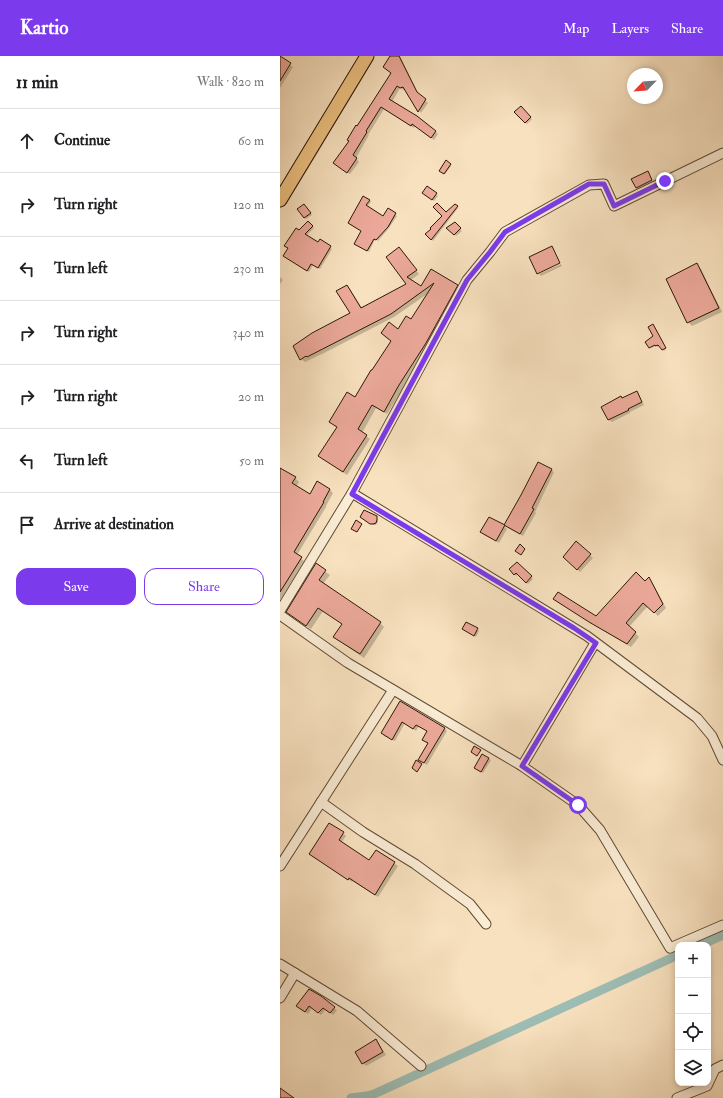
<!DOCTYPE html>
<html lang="en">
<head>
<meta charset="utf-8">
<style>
	:root { --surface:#fff; --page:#f2f2f2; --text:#202124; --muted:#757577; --line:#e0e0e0; --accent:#7c3aed }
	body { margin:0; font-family:"IM FELL Double Pica",serif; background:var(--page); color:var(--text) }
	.controls { position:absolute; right:12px; bottom:12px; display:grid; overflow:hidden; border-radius:8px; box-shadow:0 2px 6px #0003 }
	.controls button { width:36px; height:36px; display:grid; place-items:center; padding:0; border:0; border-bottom:1px solid var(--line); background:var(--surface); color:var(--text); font:20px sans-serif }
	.compass { position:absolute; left:347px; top:12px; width:36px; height:36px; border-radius:50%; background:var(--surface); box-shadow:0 2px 6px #0003; rotate:245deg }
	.stop { position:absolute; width:12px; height:12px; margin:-9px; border:3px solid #7c3aed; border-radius:50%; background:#fff }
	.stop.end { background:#7c3aed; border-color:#fff; box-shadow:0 1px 4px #0008 }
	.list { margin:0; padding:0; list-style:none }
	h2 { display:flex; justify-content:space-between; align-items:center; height:52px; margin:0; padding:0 16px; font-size:17px }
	h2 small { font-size:13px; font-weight:400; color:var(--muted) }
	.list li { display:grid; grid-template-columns:26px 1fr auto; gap:12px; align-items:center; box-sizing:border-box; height:64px; padding:0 16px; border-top:1px solid var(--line) }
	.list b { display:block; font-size:15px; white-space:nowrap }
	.list em { font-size:13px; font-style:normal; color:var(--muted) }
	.actions { display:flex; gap:8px; padding:12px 16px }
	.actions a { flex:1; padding:9px 0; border:1px solid var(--accent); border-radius:12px; text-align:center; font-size:14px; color:var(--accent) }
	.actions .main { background:var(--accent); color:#fff }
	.icon { flex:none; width:22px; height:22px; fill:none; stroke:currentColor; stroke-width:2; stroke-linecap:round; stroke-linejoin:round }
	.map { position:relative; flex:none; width:443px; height:1042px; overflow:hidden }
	header { display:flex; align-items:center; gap:24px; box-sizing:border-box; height:56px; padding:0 20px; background:var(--accent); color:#fff }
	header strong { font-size:19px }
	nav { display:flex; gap:22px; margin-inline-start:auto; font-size:14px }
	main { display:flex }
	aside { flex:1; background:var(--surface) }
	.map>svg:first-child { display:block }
</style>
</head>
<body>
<header>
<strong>Kartio</strong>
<nav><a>Map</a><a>Layers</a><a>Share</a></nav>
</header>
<main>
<aside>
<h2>11 min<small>Walk · 820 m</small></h2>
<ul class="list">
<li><svg class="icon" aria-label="ahead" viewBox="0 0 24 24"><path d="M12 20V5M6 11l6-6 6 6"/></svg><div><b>Continue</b></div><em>60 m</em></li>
<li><svg class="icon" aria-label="right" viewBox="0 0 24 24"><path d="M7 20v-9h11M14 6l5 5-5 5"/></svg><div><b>Turn right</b></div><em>120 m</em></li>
<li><svg class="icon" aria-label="left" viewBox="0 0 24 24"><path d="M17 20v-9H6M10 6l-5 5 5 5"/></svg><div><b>Turn left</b></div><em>230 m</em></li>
<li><svg class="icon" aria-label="right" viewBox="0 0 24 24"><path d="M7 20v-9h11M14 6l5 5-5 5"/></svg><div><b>Turn right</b></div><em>340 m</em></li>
<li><svg class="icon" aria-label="right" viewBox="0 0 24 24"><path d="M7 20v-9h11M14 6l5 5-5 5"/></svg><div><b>Turn right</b></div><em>20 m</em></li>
<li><svg class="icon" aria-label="left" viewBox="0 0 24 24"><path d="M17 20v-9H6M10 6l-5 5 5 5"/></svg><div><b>Turn left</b></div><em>50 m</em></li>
<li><svg class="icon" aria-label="arrive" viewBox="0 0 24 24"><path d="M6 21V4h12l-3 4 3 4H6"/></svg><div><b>Arrive at destination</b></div></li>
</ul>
<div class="actions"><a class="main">Save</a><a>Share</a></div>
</aside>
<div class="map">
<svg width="443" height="1042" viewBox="0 0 443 1042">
	<rect width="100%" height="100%" fill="#f8e1bf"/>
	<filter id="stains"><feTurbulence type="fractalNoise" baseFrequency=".005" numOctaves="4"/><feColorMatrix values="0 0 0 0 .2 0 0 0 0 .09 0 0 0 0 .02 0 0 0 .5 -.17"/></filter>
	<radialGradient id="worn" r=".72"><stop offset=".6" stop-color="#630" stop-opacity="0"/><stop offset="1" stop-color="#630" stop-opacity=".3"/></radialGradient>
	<g fill="#0003">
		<path d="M109,0h11l19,39 9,8 -7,10 -16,-24 -2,1 -3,-2 -8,14 24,15 22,17 -4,6 -19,-14 -1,2 -30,-19 -16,26h1l-13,23 3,4 -9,12 -13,-9 21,-38 34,-54 -2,-16z"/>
		<path d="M0,2l13,9 -13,21z"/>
		<path d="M241,51l11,12 -5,5 -11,-12z"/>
		<path d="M166,106l5,4 -6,8 -5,-4z"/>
		<path d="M368,116l5,10 -15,7 -2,-1z"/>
		<path d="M156,138l2,2 -4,5 -9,-6z"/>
		<path d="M89,144l2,2 -4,5 16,10 5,-7 9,6 -8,12 -11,13 -3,-2 -6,13 -12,-7 5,-14 -11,-6z"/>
		<path d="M175,149l3,3 -25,33 -6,-7z"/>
		<path d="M26,151l6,8 -6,4 -2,-2z"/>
		<path d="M28,166l6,6 -8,8 12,8 2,-4 12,9 -12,20 -7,-4 -4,7 -23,-14 13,-27z"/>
		<path d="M175,167l7,8 -6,5 -8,-8z"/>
		<path d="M122,196l17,22 -8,6 10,8 11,-18 25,16 3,3 -31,58 -42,67 -11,-6 -14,25 8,6 -23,36 -24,-16 14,-31 -7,-6 26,-24 43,-68 13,-9 18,-29 -36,25 -70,36 -19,9 -4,-3 51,-45 -6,-28 4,3 12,19 46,-24z"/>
		<path d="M281,208l1,2 -21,10 -2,-2z"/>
		<path d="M417,209l4,4 21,43 -30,14 -4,-4z"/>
		<path d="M0,221l3,3 -3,4z"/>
		<path d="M373,269l13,24 -2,2 -4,-6 -3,2 -1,-2 -5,3 -1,-1 4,-10z"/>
		<path d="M357,336l2,3 5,10 -14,7v1l-18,9 -3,-2 -6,-13z"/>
		<path d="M0,414l15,8 4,4 -3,5 14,8 8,-12 12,7 3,3 -7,13v1l-29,48 7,6 -24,39z"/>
		<path d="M271,414l3,2 -19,40 1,1 -13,23 -15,-8 -3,-3z"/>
		<path d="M97,461l1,5 -2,3h-3l-11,-7z"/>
		<path d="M224,470l3,3 -8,14 -15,-8 -2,-3z"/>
		<path d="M296,487l17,15 -13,14 -16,-15z"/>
		<path d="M237,507l16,16 -5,5 -10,-10 -2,2 -6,-6z"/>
		<path d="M36,509l14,10 -7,9 57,39 4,4 -20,31 -25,-17 -4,-4 8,-13 -20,-13 -12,18 -19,-13 -4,-4z"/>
		<path d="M369,523l3,3 14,26 -8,8 -10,-10 -19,21 10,10 -8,10 -37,-22z"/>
		<path d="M183,573h14l2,2 -3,6z"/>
		<path d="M120,646l45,27 2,2 -20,34 -8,-5 9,-17 -5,-3 5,-9 -9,-5 -3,5 -11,-8 -10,18 -11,-5 -2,-3z"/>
		<path d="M203,699l8,5 -8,13 -6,-3z"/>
		<path d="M63,777l3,3 -5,7 29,18 6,-10 22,15 -20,31 -26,-16v1l-39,-25 -3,-3z"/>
		<path d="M29,934l28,20 -4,5 -7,-6 -5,6 -9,-7 -4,6 -11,-8z"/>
		<path d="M96,985l3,3 7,11 -20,11 -3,-3z"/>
	</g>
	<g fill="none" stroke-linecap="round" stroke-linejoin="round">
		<g stroke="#9dbdb4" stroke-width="9">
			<path d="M421,889l22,-10"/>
			<path d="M71,1042l16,-2 7,-2 304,-139"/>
		</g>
	</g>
	<g fill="#eca99a" stroke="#2d1805">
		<path d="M0,0l11,7 -11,18z"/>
		<path d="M110,0h9l18,36 9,7 -8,13 -15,-25 -3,1 -3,-2 -8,13 28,17 19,15 -5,7 -19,-14 -1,2 -30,-19 -15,24 1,1 -14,23 4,3 -10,15 -14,-10 16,-22 -2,-1 9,-15 1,1 34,-53 -8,-6z"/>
		<path d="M241,50l10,11 -6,6 -11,-11z"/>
		<path d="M166,104l5,4 -7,10 -5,-3z"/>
		<path d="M368,115l4,9 -16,8 -5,-9z"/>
		<path d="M147,130l10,7 -5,7 -10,-7z"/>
		<path d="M83,140l7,4 -4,5 17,11 5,-8 8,5 -8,14 -12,13 -2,-1 -7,12 -13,-7 7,-13 -13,-8z"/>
		<path d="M157,147l9,9 9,-8 3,2 -27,34 -6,-6 6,-5 -1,-1 12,-12 -9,-9z"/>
		<path d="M24,148l7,9 -7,5 -7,-9z"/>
		<path d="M28,165l5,5 -8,8 13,8 2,-3 11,7 -13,22 -7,-4 -4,7 -24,-15 5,-8 -4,-2 12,-18 3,2z"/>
		<path d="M175,166l6,6 -7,7 -8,-7z"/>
		<path d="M272,190l8,17 -23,11 -8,-17z"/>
		<path d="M119,191l18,23 -10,7 14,9 10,-17 27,16 -32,58 -27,42 -15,27 -12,-7 -14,24 9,6 -24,37 -25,-16 19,-29 -8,-5 18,-30 8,5 16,-27h1l19,-29 -10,-8 8,-11 9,7 8,-13 5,3 23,-36 -43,31 -84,43 -1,-1 -6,4 -7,-14 19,-13 38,-20 -14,-22 11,-6 14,23 45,-24 -20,-27z"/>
		<path d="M417,207l22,45 -32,15 -21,-44z"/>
		<path d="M373,268l13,24 -4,2 -4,-5 -3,1v-1l-6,3 -4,-6 8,-6 -5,-9z"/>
		<path d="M357,335l5,11 -14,7 1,1 -21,10 -7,-13 20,-11 1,2z"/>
		<path d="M258,406l14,7 -20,39 2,1 -14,25 -16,-9 17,-30z"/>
		<path d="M0,412l16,9 -4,6 18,11 7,-13 13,8 -7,13h1l-30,50 8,5 -22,35z"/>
		<path d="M84,454l13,6v4l-1,3 -3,1h-3l-10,-7z"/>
		<path d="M209,461l16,8 -9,16 -16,-9z"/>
		<path d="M76,464l6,4 -5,8 -6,-3z"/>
		<path d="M296,485l15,13 -14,16 -14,-13z"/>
		<path d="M240,488l5,5 -4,6 -6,-4z"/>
		<path d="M237,506l15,14 -6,7 -10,-10 -2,2 -5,-6z"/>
		<path d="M36,507l10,7 -7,10 62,42 -21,32 -27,-17 9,-13 -24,-16 -12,18 -20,-14z"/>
		<path d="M356,516l9,9 4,-4 14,27 -9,9 -11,-10 -17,20 10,9 -9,12 -38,-22 -36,-23 5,-7 38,24z"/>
		<path d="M186,566l12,6 -4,8 -12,-7z"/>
		<path d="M120,645l45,27 -21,35 -6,-3 10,-17 -6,-3 5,-9 -11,-6 -3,4 -11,-7 -10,18 -11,-7z"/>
		<path d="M194,690l7,4 -4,6 -6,-4z"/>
		<path d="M202,698l7,4 -8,14 -7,-4z"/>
		<path d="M136,704l6,4 -5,8 -5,-4z"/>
		<path d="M49,767l15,9 -5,8 30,20 7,-10 19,12 -20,33 -26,-17 -1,2 -39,-26z"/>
		<path d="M29,933l12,7 14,11 -5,6 -7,-5 -5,5 -9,-7 -4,6 -9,-6z"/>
		<path d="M96,983l7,13 -21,12 -7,-12z"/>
		<path d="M0,1032l14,10h-14z"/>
	</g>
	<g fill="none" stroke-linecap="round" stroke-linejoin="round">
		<defs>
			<g id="minor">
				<path d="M443,97l-109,53 -10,-22 -15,1 -84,47 -15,20 -23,28 -115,213 235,143 110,82 15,18 11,24"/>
				<path d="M0,555l72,-118"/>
				<path d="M0,559l68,48 174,103"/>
				<path d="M315,587l-73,123 56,39 22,25 70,118 53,-23"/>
				<path d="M41,746l42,30 52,32 55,40 16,20"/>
				<path d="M0,810l113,-176"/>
				<path d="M0,908l77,47 64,55"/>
				<path d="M0,942l15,-25"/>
				<path d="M397,1042l30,-12 8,-17 8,-4"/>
			</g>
			<path id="highway" d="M0,144l87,-144"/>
		</defs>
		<use href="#minor" stroke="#604a34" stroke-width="11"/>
		<use href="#highway" stroke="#2d1805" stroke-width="15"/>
		<use href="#minor" stroke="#faecd5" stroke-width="9"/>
		<use href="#highway" stroke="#ecc080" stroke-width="13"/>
	</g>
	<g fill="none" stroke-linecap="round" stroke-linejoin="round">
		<path stroke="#7c3aed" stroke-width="5" d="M298,749l-56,-39 74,-123 -22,-15 -222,-134 115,-214 23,-28 15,-20 84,-48h15l10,22 51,-25"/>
	</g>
	<rect width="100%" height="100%" filter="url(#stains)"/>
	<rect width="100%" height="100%" fill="url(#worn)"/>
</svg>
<div class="controls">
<button>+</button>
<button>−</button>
<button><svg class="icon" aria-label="locate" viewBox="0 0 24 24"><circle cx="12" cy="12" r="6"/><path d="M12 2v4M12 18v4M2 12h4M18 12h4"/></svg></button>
<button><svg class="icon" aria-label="layers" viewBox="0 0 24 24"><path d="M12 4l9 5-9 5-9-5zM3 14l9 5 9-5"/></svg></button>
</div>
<svg class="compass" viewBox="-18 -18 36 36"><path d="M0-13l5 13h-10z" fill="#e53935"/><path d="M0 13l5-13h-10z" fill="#757577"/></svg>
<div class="stop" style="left:298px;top:749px"></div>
<div class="stop end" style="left:385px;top:125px"></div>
</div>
</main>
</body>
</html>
